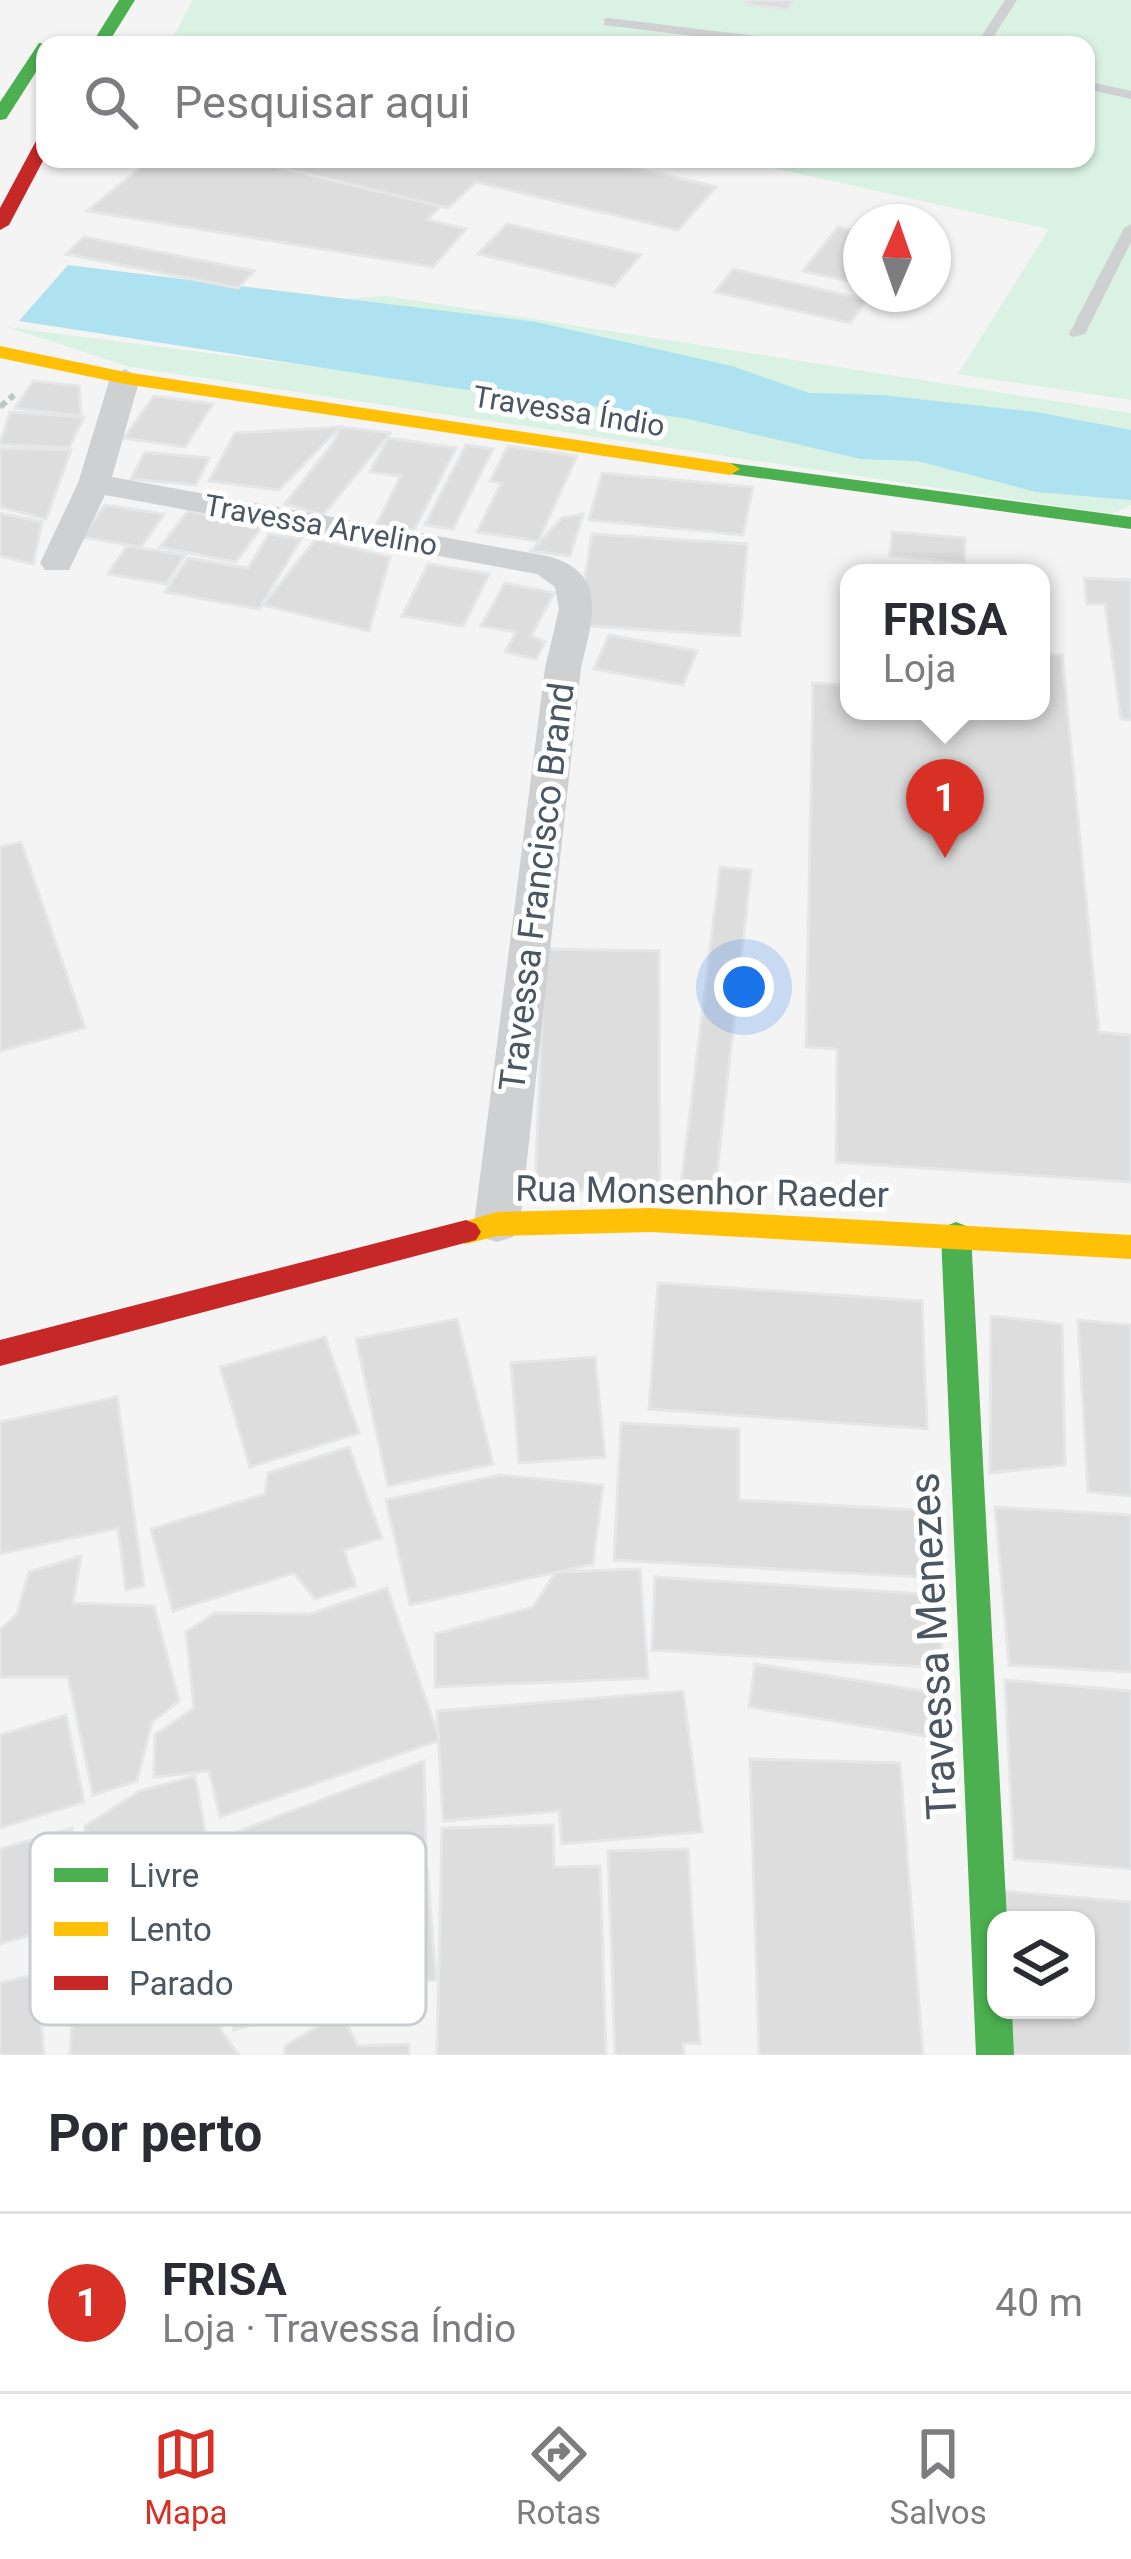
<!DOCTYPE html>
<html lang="pt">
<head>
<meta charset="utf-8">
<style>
	:root { --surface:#fff; --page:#f7f7f7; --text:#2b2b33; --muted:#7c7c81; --line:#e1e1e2; --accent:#d93025 }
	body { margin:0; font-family:Roboto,sans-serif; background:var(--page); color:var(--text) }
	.controls { position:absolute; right:36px; bottom:36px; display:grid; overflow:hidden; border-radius:24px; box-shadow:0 3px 9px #0004 }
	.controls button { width:108px; height:108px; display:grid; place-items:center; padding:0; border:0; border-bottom:3px solid var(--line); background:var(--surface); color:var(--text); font:60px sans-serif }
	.compass { position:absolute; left:843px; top:204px; width:108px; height:108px; border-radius:50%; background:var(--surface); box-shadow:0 3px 9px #0004; rotate:2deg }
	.you { position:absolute; left:744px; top:987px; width:42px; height:42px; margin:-30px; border:9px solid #fff; border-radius:50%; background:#1a73e8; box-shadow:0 0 0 18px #1a73e833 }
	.badge { display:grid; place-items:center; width:78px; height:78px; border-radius:50%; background:var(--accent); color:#fff; font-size:39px; font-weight:700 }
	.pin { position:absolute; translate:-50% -99px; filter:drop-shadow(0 3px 6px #0008) }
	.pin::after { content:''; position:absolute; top:63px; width:42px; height:36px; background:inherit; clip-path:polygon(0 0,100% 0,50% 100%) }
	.popup { position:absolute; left:840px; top:564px; width:210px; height:156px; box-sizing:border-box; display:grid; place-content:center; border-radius:24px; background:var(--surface); filter:drop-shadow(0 3px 9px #0005); font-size:39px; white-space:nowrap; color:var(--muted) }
	.popup b { font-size:45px; color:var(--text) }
	.popup::after { content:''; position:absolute; left:50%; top:100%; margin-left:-24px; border:24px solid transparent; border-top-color:var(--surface) }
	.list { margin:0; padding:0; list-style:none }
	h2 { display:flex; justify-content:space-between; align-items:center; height:156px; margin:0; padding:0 48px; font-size:51px }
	h2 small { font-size:39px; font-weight:400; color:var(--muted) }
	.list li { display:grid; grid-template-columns:78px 1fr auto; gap:36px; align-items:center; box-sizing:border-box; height:180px; padding:0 48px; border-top:3px solid var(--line) }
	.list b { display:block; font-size:45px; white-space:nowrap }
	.list p { margin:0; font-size:39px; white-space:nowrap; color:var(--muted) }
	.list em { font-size:39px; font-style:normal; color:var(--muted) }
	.icon { flex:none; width:66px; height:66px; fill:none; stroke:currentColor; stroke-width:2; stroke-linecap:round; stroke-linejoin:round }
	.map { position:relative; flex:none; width:1131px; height:2055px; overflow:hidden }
	.search { position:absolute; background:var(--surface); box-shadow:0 3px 9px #0004; left:36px; right:36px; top:36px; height:132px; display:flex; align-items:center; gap:30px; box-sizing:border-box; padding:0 42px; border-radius:24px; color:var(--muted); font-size:45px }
	.sheet { height:336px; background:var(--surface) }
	nav { display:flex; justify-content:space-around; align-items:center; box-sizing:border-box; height:168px; border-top:3px solid var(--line); background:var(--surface); font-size:33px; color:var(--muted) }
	nav a { display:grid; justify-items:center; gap:6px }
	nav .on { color:var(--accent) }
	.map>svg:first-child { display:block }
</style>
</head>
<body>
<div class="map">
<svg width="1131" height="2055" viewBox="0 0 1131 2055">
	<rect width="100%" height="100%" fill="#f4f4f4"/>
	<g fill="#d9f2e3">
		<path d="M193,0h938v400l-173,-26 91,-145 -316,-70h353v-114h-868l-44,-10z"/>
		<path d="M387,296l744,117v38l-827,-149z"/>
		<path d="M7,327l1124,146v32l-19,9 -982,-147z"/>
	</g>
	<path fill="#aee2f0" d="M68,265l468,57 196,44 77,27 72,2 155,17 95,18v70l-95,-8 -119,-31 -56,-2 -177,-41 -237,-31 -428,-66z"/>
	<g fill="#ddddde" stroke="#e5e6e7" stroke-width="3">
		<path d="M748,0h46l-7,10 -42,-6z"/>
		<path d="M151,159h94l196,47 -14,14 39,9 -33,38 -346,-56z"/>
		<path d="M245,159h351l120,28 -38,43 -202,-48 -28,26z"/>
		<path d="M507,224l134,31 -27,31 -136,-32z"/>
		<path d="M838,227l23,5v52l-58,-13z"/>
		<path d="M84,237l170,34 -16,17 -172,-34z"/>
		<path d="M733,269l134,31 -17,23 -135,-31z"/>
		<path d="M33,381l46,5 2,30 -66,-8z"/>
		<path d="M154,396l59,8 -28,43 -61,-9z"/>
		<path d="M10,412l74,5 -15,31 -69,-4z"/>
		<path d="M340,427l-61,63 -70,-9 26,-48z"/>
		<path d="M340,427l50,6 -67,82 -38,-11 48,-61z"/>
		<path d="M388,438l68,10 -42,82 -38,-5 25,-49 -31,-4z"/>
		<path d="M466,445l27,4 -40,80 -28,-4z"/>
		<path d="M508,446l69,10 -39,85 -61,-9 24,-49 -11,-2z"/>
		<path d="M0,448l71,2 -25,69 -46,-12z"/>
		<path d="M145,452l64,6 -13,27 -65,-6z"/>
		<path d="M602,473l151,14 -10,48 -154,-15z"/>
		<path d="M105,505l59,9 -23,33 -59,-10z"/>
		<path d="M188,511l75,14 -27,37 -76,-15z"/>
		<path d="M0,513l42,9 -9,42 -33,-8z"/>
		<path d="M583,514l-13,42 -39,-5 31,-33z"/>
		<path d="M892,532l73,6 -1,24 -74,-6z"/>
		<path d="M269,534l32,5 -42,70 -94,-17 23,-34 60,10z"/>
		<path d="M592,534l155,10 -7,92 -163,-11z"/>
		<path d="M316,539l74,18 -21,74 -106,-26z"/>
		<path d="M127,546l58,9 -19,29 -58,-10z"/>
		<path d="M428,564l61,10 -26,52 -61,-10z"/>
		<path d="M1084,578l47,2v140l-10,-1 -16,-115h-18z"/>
		<path d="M505,583l49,10 -23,43 14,6 -9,17 -31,-7 11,-20 -35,-6z"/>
		<path d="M609,635l88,16 -14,34 -89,-16z"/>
		<path d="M1041,654l21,1 37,377 32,3v147l-295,-20 1,-113 -31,-2 7,-364 36,2v26h192z"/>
		<path d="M21,842l64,186 -85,23v-204z"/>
		<path d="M720,867l31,3 -36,320 -34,-4z"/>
		<path d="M545,949l114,2 1,241 -125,-2z"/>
		<path d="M658,1283l264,18 5,128 -278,-20z"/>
		<path d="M991,1316l71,8 3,141 -75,8z"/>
		<path d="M457,1319l36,145 -105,22 -32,-147z"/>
		<path d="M1078,1320l53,5v171l-43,-4z"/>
		<path d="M325,1337l34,96 -109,34 -30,-100z"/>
		<path d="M595,1357l10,100 -86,6 -8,-100z"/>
		<path d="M117,1397l27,189 -18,4 -8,-62 -118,26v-132z"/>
		<path d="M621,1423l118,6v71l177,10 4,67 -306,-17z"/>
		<path d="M349,1447l33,91 -38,12 12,36 -41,13 -21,-26 -121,38 -22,-82 114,-35 3,-21z"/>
		<path d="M500,1475l103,10 -10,79 -183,41 -24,-105z"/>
		<path d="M995,1507l136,8v157l-122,-7z"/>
		<path d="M81,1556l-8,47 81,3 25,95 -27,21 -15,59 -44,14 -25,-118h-68v-47l17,-16 12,-42z"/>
		<path d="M640,1569l8,109 -213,9v-53l98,-27 23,-35z"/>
		<path d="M655,1577l284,18 3,73 -290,-18z"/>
		<path d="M387,1588l53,152 -220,77 -11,-46 -55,6 1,-42 39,-27 -8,-76 29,-19 95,1z"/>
		<path d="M755,1664l174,28 -4,44 -176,-29z"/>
		<path d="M1005,1680l126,11v178l-117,-10z"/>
		<path d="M683,1691l19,141 -140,12 -3,-33 -116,10 -6,-110z"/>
		<path d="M66,1715l18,87 -84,26v-93z"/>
		<path d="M750,1759l150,4 23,292h-164z"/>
		<path d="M424,1761l2,85 -190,74 -23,-79z"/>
		<path d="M195,1776l26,140 -15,11 15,104 18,24h-169l15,-229 55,-35z"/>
		<path d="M553,1825l1,42 46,-1 6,189h-169l5,-227z"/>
		<path d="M72,1828l-16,99 -56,17v-95z"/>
		<path d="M688,1849l12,195 -17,-1 1,12h-69l-7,-204z"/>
		<path d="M427,1868l9,112 -78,9 -4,-88z"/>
		<path d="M1002,1891l129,11v153h-122l-2,-45h79v-90h-82z"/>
		<path d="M316,1912l20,87 -102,31 -18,-89z"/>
		<path d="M37,1974l7,81h-44v-72z"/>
		<path d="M341,2013l17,33 51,-2v11h-124v-9z"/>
	</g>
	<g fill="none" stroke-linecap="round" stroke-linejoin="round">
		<path stroke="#bcc7c4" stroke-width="6" stroke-dasharray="8 4.5" stroke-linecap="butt" d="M0,407l14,-12"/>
		<g fill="#ced0d2" fill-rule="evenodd">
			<path d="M1005,0h12l-29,45h-12z"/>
			<path d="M608,18l189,23 6,4h-37l-162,-20v-6z"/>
			<path d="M1086,81l45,10v8l-45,-10z"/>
			<path d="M1131,224v18l-46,92 -13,3 -3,-3 55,-106z"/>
		</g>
		<path fill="#ced0d2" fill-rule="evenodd" d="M125,369l15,9 -28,99 435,79c63,16 45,65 34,112l-61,556 -7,13 -16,5 -16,-5 -7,-13 71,-556 14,-59 -4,-22 -18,-13 -432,-79 -36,75h-24l-5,-7 38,-80 32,-105z"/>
		<g fill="#4caf50" fill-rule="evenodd">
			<path d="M119,0h16l-28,45h-16z"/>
			<path d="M39,43l13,2h-7v13l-39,61 -6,1v-18z"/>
			<path d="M730,463l401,54v12l-408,-56 -3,-4z"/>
			<path d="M956,1222l10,4 5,8 36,686h-11v90h16l2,45h-38l-35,-821 5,-8z"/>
		</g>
		<g fill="#ffc107" fill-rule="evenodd">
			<path d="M0,346l125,26 605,91 10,6 -10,6 -605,-91 -125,-26z"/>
			<path d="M651,1208l480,27v24l-480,-27 -154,4 -31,8 -10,-4 -5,-8 5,-8 41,-12z"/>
		</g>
		<g fill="#c62828" fill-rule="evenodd">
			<path d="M45,136v21l-36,68 -9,5v-22l36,-67z"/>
			<path d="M466,1220l10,4 5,8 -5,8 -476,126v-26z"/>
		</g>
	</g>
	<g text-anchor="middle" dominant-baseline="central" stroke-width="10" stroke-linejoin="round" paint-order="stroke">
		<g font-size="30" fill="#4a5661" stroke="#fff">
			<text transform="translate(569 411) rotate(9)">Travessa Índio</text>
			<text transform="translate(321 525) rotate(10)">Travessa Arvelino</text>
		</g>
		<g font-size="36" fill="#4a5661" stroke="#fff">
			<text transform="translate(537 887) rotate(-83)">Travessa Francisco Brand</text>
			<text transform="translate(702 1192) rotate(1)">Rua Monsenhor Raeder</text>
		</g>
		<g font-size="42" fill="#4a5661" stroke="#fff">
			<text transform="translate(933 1646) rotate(-93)">Travessa Menezes</text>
		</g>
	</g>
	<rect x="30" y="1833" width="396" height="192" rx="18" fill="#fff" stroke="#c9ccd0" stroke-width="3"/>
	<rect x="54" y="1868" width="54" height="14" fill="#4caf50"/>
	<rect x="54" y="1922" width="54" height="14" fill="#ffc107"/>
	<rect x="54" y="1976" width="54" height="14" fill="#c62828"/>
	<g font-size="33" fill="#4a5661">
		<text x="129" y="1887">Livre</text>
		<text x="129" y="1941">Lento</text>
		<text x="129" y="1995">Parado</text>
	</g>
</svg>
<div class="controls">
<button><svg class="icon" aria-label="layers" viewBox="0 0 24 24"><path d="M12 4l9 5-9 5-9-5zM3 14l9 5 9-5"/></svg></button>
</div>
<svg class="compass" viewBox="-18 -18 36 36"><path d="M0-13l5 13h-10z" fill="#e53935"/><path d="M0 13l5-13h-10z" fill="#7c7c81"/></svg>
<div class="you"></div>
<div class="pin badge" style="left:945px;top:858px">1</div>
<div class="popup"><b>FRISA</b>Loja</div>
<div class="search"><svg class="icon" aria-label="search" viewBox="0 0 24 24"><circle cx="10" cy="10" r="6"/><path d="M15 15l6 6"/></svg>Pesquisar aqui</div>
</div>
<section class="sheet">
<h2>Por perto<small></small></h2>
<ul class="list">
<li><span class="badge">1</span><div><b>FRISA</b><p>Loja · Travessa Índio</p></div><em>40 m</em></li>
</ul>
</section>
<nav>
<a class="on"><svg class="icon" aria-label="map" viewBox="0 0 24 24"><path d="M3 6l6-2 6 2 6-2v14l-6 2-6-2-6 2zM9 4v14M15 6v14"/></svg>Mapa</a>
<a><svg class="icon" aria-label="directions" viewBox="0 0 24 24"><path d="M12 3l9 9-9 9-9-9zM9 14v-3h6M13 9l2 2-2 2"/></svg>Rotas</a>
<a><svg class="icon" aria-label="saved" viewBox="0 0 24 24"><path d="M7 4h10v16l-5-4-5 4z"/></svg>Salvos</a>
</nav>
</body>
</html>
